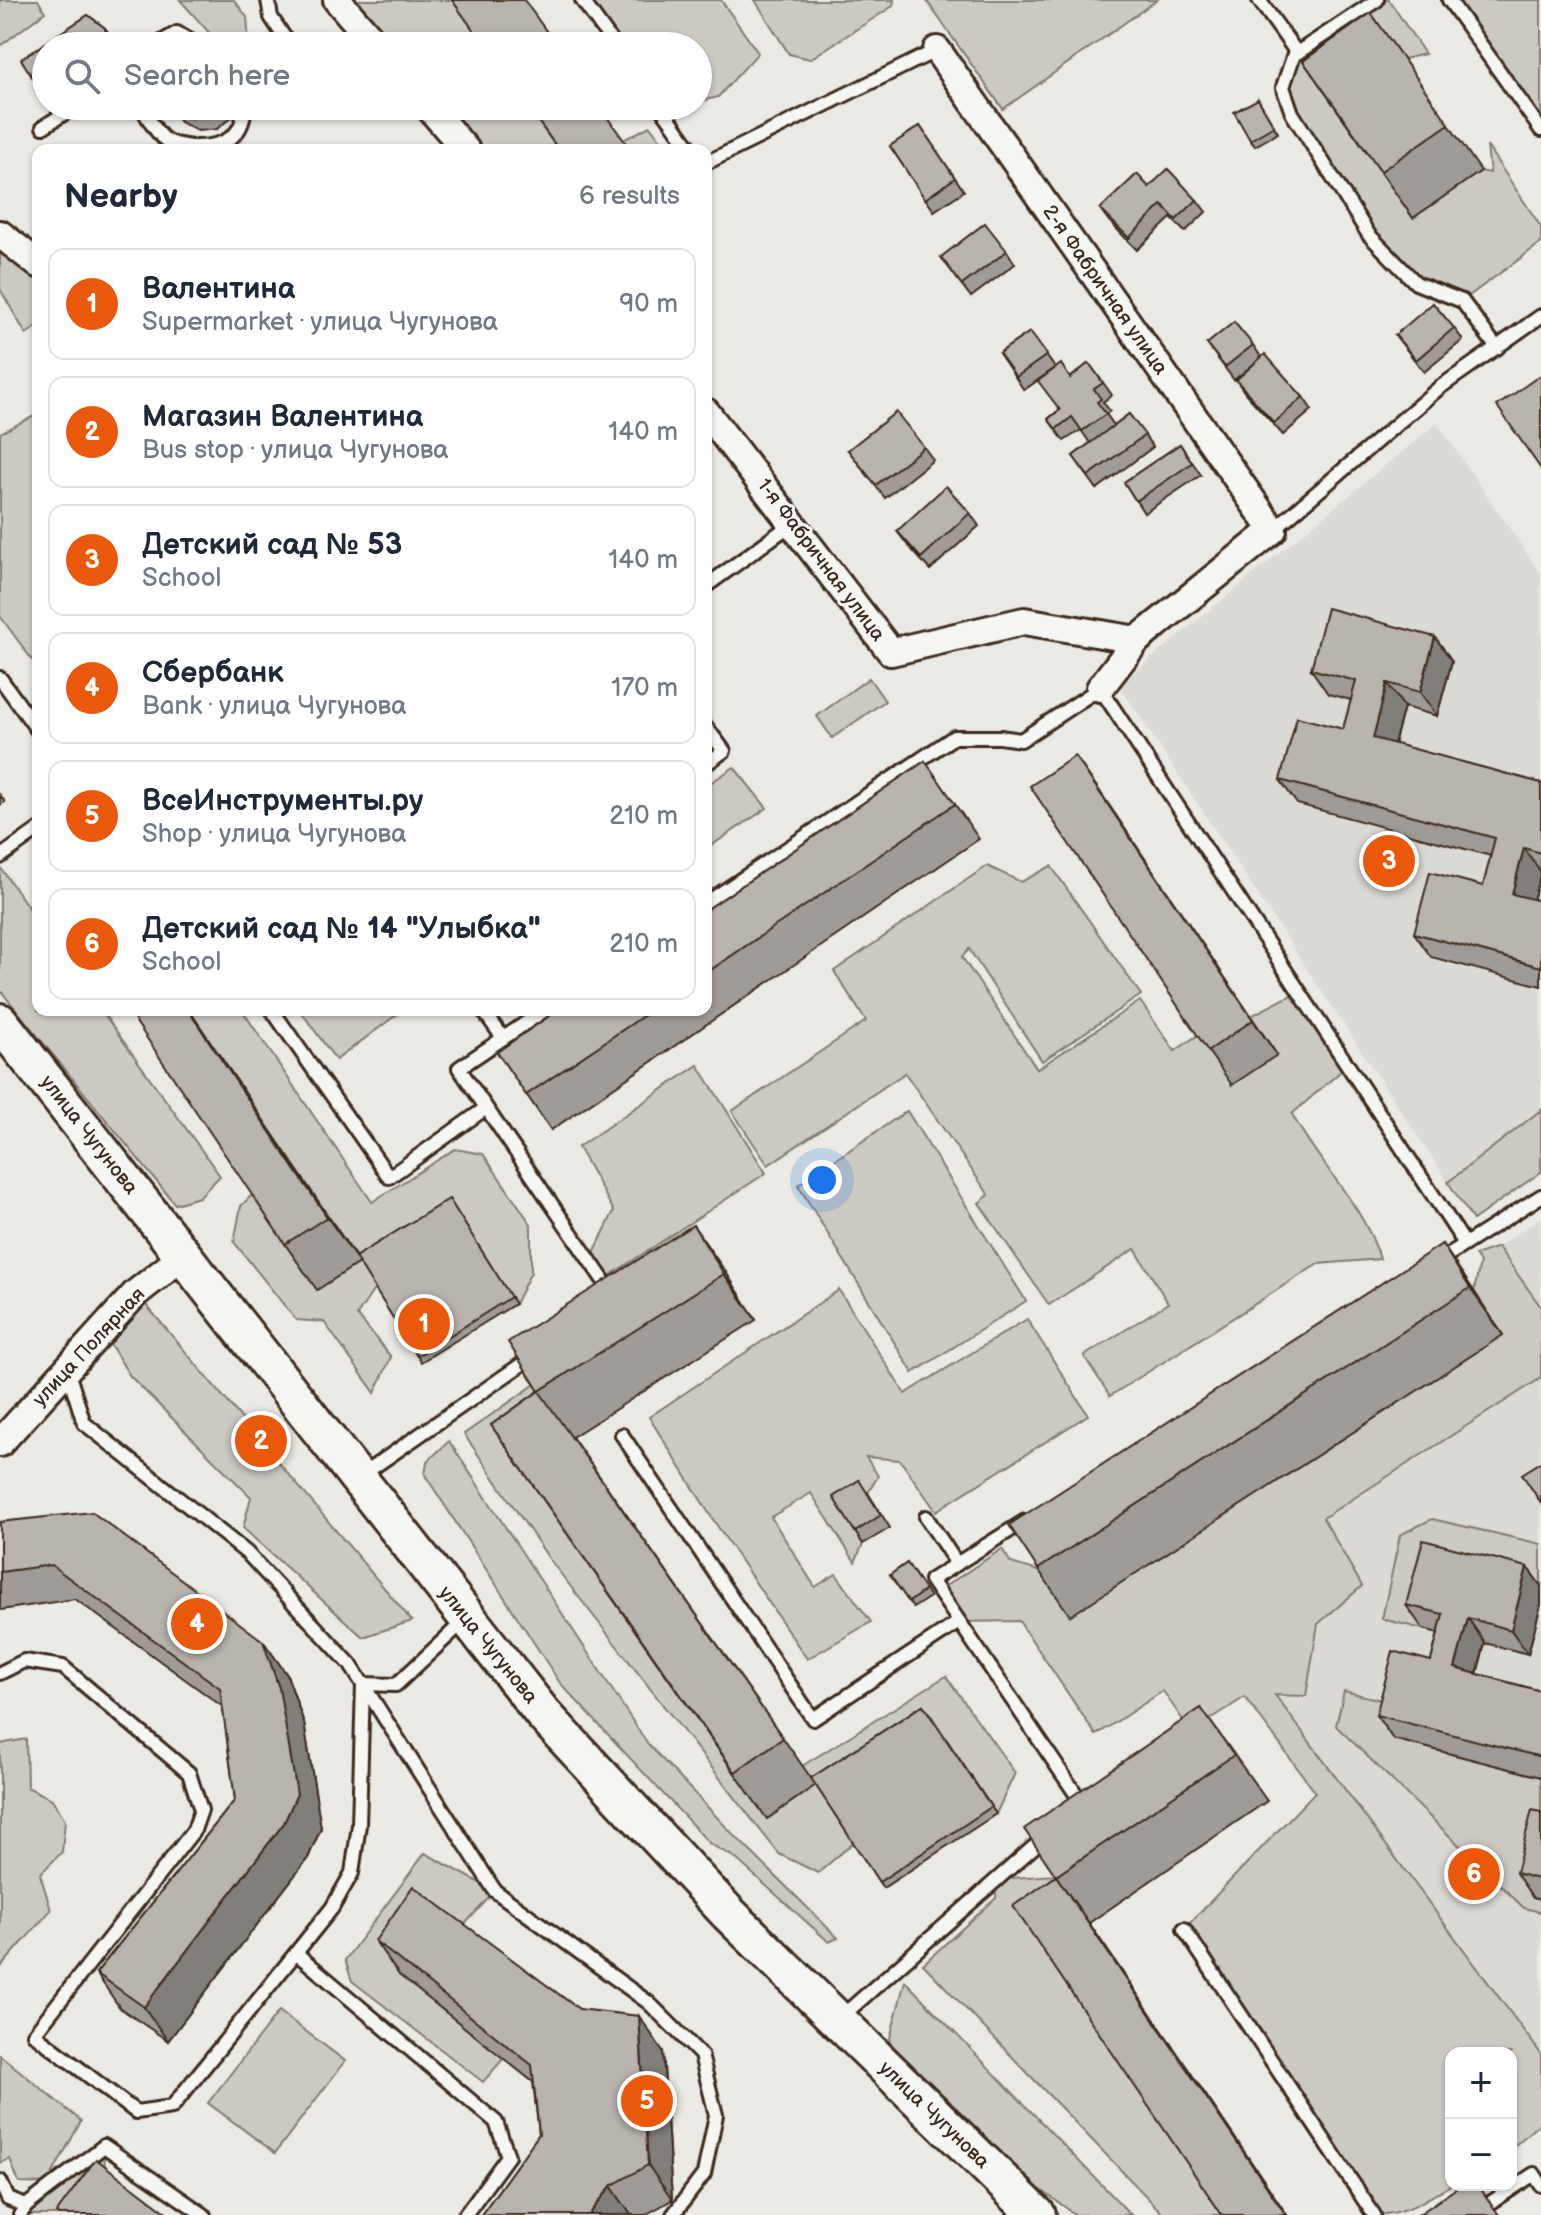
<!DOCTYPE html>
<html lang="en">
<head>
<meta charset="utf-8">
<style>
	:root { --surface:#fff; --page:#f6f6f7; --text:#1f2937; --muted:#747a83; --line:#e0e1e3; --accent:#ea580c }
	body { margin:0; font-family:"Balsamiq Sans",sans-serif; background:var(--page); color:var(--text) }
	.controls { position:absolute; right:24px; bottom:24px; display:grid; overflow:hidden; border-radius:16px; box-shadow:0 2px 6px #0004 }
	.controls button { width:72px; height:72px; display:grid; place-items:center; padding:0; border:0; border-bottom:2px solid var(--line); background:var(--surface); color:var(--text); font:40px sans-serif }
	.you { position:absolute; left:822px; top:1180px; width:28px; height:28px; margin:-20px; border:6px solid #fff; border-radius:50%; background:#1a73e8; box-shadow:0 0 0 12px #1a73e833 }
	.badge { display:grid; place-items:center; width:52px; height:52px; border-radius:50%; background:var(--accent); color:#fff; font-size:26px; font-weight:700 }
	.pin { position:absolute; translate:-50% -50%; border:4px solid #fff; box-shadow:0 2px 8px #0006 }
	.list { margin:0; padding:0; list-style:none }
	h2 { display:flex; justify-content:space-between; align-items:center; height:104px; margin:0; padding:0 32px; font-size:34px }
	h2 small { font-size:26px; font-weight:400; color:var(--muted) }
	.list li { display:grid; grid-template-columns:52px 1fr auto; gap:24px; align-items:center; box-sizing:border-box; height:112px; margin:0 16px 16px; padding:0 16px; border:2px solid var(--line); border-radius:16px }
	.list b { display:block; font-size:30px; white-space:nowrap }
	.list p { margin:0; font-size:26px; white-space:nowrap; color:var(--muted) }
	.list em { font-size:26px; font-style:normal; color:var(--muted) }
	.icon { flex:none; width:44px; height:44px; fill:none; stroke:currentColor; stroke-width:2; stroke-linecap:round; stroke-linejoin:round }
	.map { position:relative; flex:none; width:1541px; height:2215px; overflow:hidden }
	.search { position:absolute; background:var(--surface); box-shadow:0 2px 6px #0004; left:32px; top:32px; width:680px; height:88px; display:flex; align-items:center; gap:20px; box-sizing:border-box; padding:0 28px; border-radius:44px; color:var(--muted); font-size:30px }
	.panel { position:absolute; background:var(--surface); box-shadow:0 2px 6px #0004; left:32px; top:144px; width:680px; height:872px; border-radius:16px }
	.map>svg:first-child { display:block }
</style>
</head>
<body>
<div class="map">
<svg width="1541" height="2215" viewBox="0 0 1541 2215">
	<rect width="100%" height="100%" fill="#ebeae5"/>
	<filter id="ink" filterUnits="userSpaceOnUse"><feTurbulence type="fractalNoise" baseFrequency=".0125" numOctaves="2"/><feDisplacementMap in="SourceGraphic" scale="16" xChannelSelector="R" yChannelSelector="G"/><feConvolveMatrix kernelMatrix="1 2 1 2 8 2 1 2 1" color-interpolation-filters="sRGB"/></filter>
	<g filter="url(#ink)">
		<g fill="#dcdad4">
			<path d="M1437,423l104,151v536l-93,72 -329,-497z"/>
			<path d="M1541,1217v90l-43,-60z"/>
			<path d="M1541,1378v676l-340,-458z"/>
		</g>
		<g fill="#cdcac4" stroke="#847a71" stroke-width="2">
			<path d="M0,0h38l7,12 -45,34z"/>
			<path d="M180,0h54l13,17 2,27 -28,2z"/>
			<path d="M337,0h115l33,46h-108z"/>
			<path d="M582,0h139l37,53 -40,44 -20,5v-56h-83z"/>
			<path d="M755,0h139l-1,6 -83,53 -21,-5z"/>
			<path d="M926,0h231l-154,109z"/>
			<path d="M1377,0h12l36,54 -22,5 10,158 68,-46 9,2 -3,-27 54,81v16l-79,58 -46,-18 -47,-48 -86,-148 12,-36z"/>
			<path d="M1449,0h92v130z"/>
			<path d="M428,106h99l31,44h-92z"/>
			<path d="M650,126l18,24h-38l-7,-10z"/>
			<path d="M0,234l38,30v62l-12,8 -26,-45z"/>
			<path d="M38,414v254l-38,-52v-183z"/>
			<path d="M869,678l16,23 -53,37 -15,-22z"/>
			<path d="M734,767l33,41 -61,41v-63z"/>
			<path d="M987,866l34,16 30,-16 90,129 -99,66 -73,-112 -7,8 75,112 103,-68 35,50 23,-16 53,-19 48,-25 49,74 -56,49c26,50 72,91 88,145l-62,5 -208,132 -26,-40 84,-53 -33,-54 -86,56 -70,-102 10,-8 -84,-122 -137,92 -36,-54 134,-90 -32,-50z"/>
			<path d="M0,867l38,54v89h63l119,166 -21,21 -24,7 -175,-214z"/>
			<path d="M189,1010h53l130,192 83,-53 28,5 48,70v48l-16,32 -140,-16 -18,27 34,42 -16,36 -51,-71 -28,-2 -62,-78 7,-36 12,-12z"/>
			<path d="M300,1010h103l-67,50z"/>
			<path d="M698,1065l68,108 -163,107 -13,-19 24,-50 -36,-64z"/>
			<path d="M1541,1110v62l-68,48 -25,-38z"/>
			<path d="M907,1111l119,190 -113,72 -115,-188z"/>
			<path d="M1498,1247l43,60v71l-218,140 39,68 -44,38 -12,72 -31,-1 266,359v68l-30,27v-96h-60v132c-26,15 -46,30 -77,30l-190,-286 131,-137 -70,-95 -54,35 -28,-41 -67,44 -77,-114 -60,1 -21,-31 64,-42 9,14 31,9 432,-281 6,-28 -5,-8z"/>
			<path d="M839,1290l66,104 122,-75 61,96 -152,96 -36,-51 -34,-3 12,19 -10,17 -26,16 21,35 -8,18 -44,-69 -40,24 44,70 21,-13 35,48 -64,37 -95,-141 -63,-101z"/>
			<path d="M136,1293l276,328 -49,16 -120,-109 8,-31 -121,-121 -28,-45z"/>
			<path d="M534,1385l6,3 31,49 231,329 144,-90 69,97 -19,41 -68,-103 -74,131 -36,31 -39,-19 -229,-294 -86,-126z"/>
			<path d="M449,1441l198,302 81,86 110,109 -9,4 -95,-85 -24,-13 -150,-161 -135,-208 2,-13z"/>
			<path d="M1432,1519l109,25v46l-100,-26 -18,65 -41,-10 18,-84z"/>
			<path d="M1344,1691l58,14 -9,34 148,38v89l-8,31 8,3v12l-17,-4 -188,-182z"/>
			<path d="M26,1739l1,48 25,12 13,21 -3,32 -22,22 11,36 -51,58v-224z"/>
			<path d="M425,1853l70,38 -39,43 48,124 -21,24 -131,-101 -7,-21z"/>
			<path d="M1056,1875l167,340h-59l-241,-251 73,-66v-19z"/>
			<path d="M905,1981l226,234h-55l-50,-36 -137,-137z"/>
			<path d="M279,2011l66,50 -70,92 -67,-50z"/>
			<path d="M0,2055l81,66 -34,63 -28,-1 -9,-24 -10,4z"/>
			<path d="M104,2146l1,26 -32,43h-53z"/>
		</g>
		<g fill="none" stroke-linecap="round" stroke-linejoin="round">
			<defs>
				<g id="lane">
					<path d="M268,0l3,17 17,26 -4,3"/>
					<path d="M582,0l33,46"/>
					<path d="M1259,0l38,53 80,-53"/>
					<path d="M1449,0l92,130"/>
					<path d="M154,46l23,-13 22,13"/>
					<path d="M1295,51l-12,36 9,26 77,122 47,48 46,18 35,47"/>
					<path d="M142,106c4,10 13,24 21,32 8,7 20,8 30,9 29,1 52,-10 51,-41"/>
					<path d="M660,106l32,44"/>
					<path d="M43,127l33,-21"/>
					<path d="M706,163l231,-113"/>
					<path d="M1273,530l166,-142 102,-72"/>
					<path d="M706,586l87,-63"/>
					<path d="M0,678l38,53"/>
					<path d="M706,727l18,24 -18,13"/>
					<path d="M0,857l38,-27"/>
					<path d="M706,903l248,-166h46l21,3 79,-52 365,556"/>
					<path d="M272,1010l117,167 97,-69"/>
					<path d="M483,1010l20,28"/>
					<path d="M545,1010l-86,58 153,225"/>
					<path d="M1437,1262l104,-66"/>
					<path d="M67,1369l17,54 163,130 103,111 145,227 154,112 52,52 15,60 -12,59 -31,41"/>
					<path d="M622,1435l191,284 146,-97"/>
					<path d="M359,1477l176,-122"/>
					<path d="M926,1517l31,47"/>
					<path d="M1025,1521l-94,59 151,223"/>
					<path d="M0,1673l24,-12 39,6 126,106 12,37 -7,20 -160,204 102,78 36,-5 160,-199 20,-35 7,-48 4,-141"/>
					<path d="M363,1684l33,1 69,-65"/>
					<path d="M1184,1929l190,286"/>
					<path d="M296,1953l200,169 12,34 -43,59"/>
					<path d="M840,2018l205,-181"/>
					<path d="M0,2181l8,18 18,7"/>
					<path d="M20,2215l6,-9 78,-60 100,69"/>
					<path d="M1472,2215l62,-41 7,11"/>
				</g>
				<g id="street">
					<path d="M337,0l40,46"/>
					<path d="M937,50l336,480 -136,110"/>
					<path d="M428,106l38,44"/>
					<path d="M0,234l38,30"/>
					<path d="M706,412l185,240 133,-31 113,19 -37,48"/>
					<path d="M0,1443l136,-150 47,-37"/>
				</g>
				<path id="secondary" d="M0,1022l543,692 185,199 309,302"/>
			</defs>
			<use href="#lane" stroke="#3b2a1e" stroke-width="18"/>
			<use href="#street" stroke="#3b2a1e" stroke-width="32"/>
			<use href="#secondary" stroke="#3b2a1e" stroke-width="42"/>
			<use href="#lane" stroke="#f6f6f2" stroke-width="12"/>
			<use href="#street" stroke="#f6f6f2" stroke-width="26"/>
			<use href="#secondary" stroke="#f6f6f2" stroke-width="36"/>
		</g>
		<g fill="#a09b96" stroke="#3b2a1e" stroke-width="2">
			<path d="M1371,13l110,158 -68,47 -110,-157z"/>
			<path d="M88,15l17,13 9,13 1,5h-69v44l-3,2 -22,-33z"/>
			<path d="M1258,99l20,34 -23,13 -5,-6z"/>
			<path d="M169,106h67l-3,10 -16,13 -19,2 -18,-9z"/>
			<path d="M920,126l44,65 -30,20 -44,-65z"/>
			<path d="M1149,187l48,13 9,12 -21,20 -14,-14 -34,32 -28,-29 -9,-12z"/>
			<path d="M1007,251l8,13 -44,33 -30,-40z"/>
			<path d="M1454,328l9,12 -39,32 -29,-37z"/>
			<path d="M1030,332l25,36 -31,22 -25,-37z"/>
			<path d="M1207,344l46,1 8,12 42,40 9,13 -29,25 -38,-42 -9,-13 19,-17 -21,17z"/>
			<path d="M1089,363l23,32 -9,7 7,9 -4,3 8,11 15,-11 24,33 -56,42 -24,-33 17,-13 -9,-13 -17,11 -16,-22 11,-9 11,-32z"/>
			<path d="M1180,444l21,31 -57,38 -20,-31z"/>
			<path d="M924,447l9,13 -48,38 -37,-48z"/>
			<path d="M970,513l9,13 -49,44 -24,-27 -9,-12z"/>
			<path d="M1435,637l17,24 -15,55 -33,-9 -10,37 147,39v89l-8,27 8,2v85l-110,-29 -17,-24 69,-47 8,-30 -194,-52 -17,-24 63,-51 8,-29 -23,-6 -17,-25z"/>
			<path d="M1075,756l202,299 -45,30 -24,-34z"/>
			<path d="M925,761l54,78 -428,291 -54,-78 61,-42h148v-100z"/>
			<path d="M0,795l5,7 -5,3z"/>
			<path d="M189,1010l166,247 94,-58 66,105 -94,58 -62,-99 -42,27 -32,-46z"/>
			<path d="M1442,1244l61,91 -433,281 -32,-47z"/>
			<path d="M725,1271l31,49 -184,117 239,341 112,-73 73,109 -113,74 -67,-103 -49,34 -276,-394 48,-34z"/>
			<path d="M868,1493l22,35 -27,16 -8,-12z"/>
			<path d="M0,1522l263,119 24,34 17,48 17,105 -13,30 -140,183 -48,-33 -24,-35 139,-173 -12,-93 -148,-108 -75,11z"/>
			<path d="M907,1563l23,34 -17,11 -23,-33z"/>
			<path d="M1527,1567l14,19v18l-13,50 -43,-11 -8,31 64,17v86l-148,-38 -17,-24 55,-54 7,-28 -15,-4 -17,-24z"/>
			<path d="M1201,1708l66,93 -178,122 198,292h-65l-166,-339z"/>
			<path d="M1541,1812v88l-8,-2 -17,-25z"/>
			<path d="M375,1941l204,68 84,42 9,149 -27,15h-164l58,-81 -6,-52 -134,-107z"/>
		</g>
		<g fill="#827e7a" stroke="#3b2a1e" stroke-width="2">
			<path d="M105,28l9,13 1,5h-8z"/>
			<path d="M225,106h11l-3,10z"/>
			<path d="M1435,637l17,24 -15,55 -17,-24z"/>
			<path d="M1387,683l17,24 -15,55 -16,-24z"/>
			<path d="M1075,756l24,34 178,265 -24,-35z"/>
			<path d="M1524,848l17,24 -13,46 -16,-24z"/>
			<path d="M188,1010h1l171,253 -33,-46z"/>
			<path d="M693,1225l32,46 31,49 -32,-46z"/>
			<path d="M1442,1244l32,47 29,44 -33,-47z"/>
			<path d="M1527,1567l14,19v18l-13,50 -17,-24z"/>
			<path d="M1468,1618l17,25 -13,50 -17,-25z"/>
			<path d="M263,1641l24,34 17,48 17,105 -13,30 -140,183 -24,-34 140,-184z"/>
			<path d="M1056,1876l33,47 198,292h-1z"/>
			<path d="M639,2016l24,35 9,149 -24,-35z"/>
			<path d="M611,2186l20,29h-42z"/>
		</g>
		<g fill="#bab4ae" stroke="#3b2a1e" stroke-width="2">
			<path d="M452,0h72l33,46h-72z"/>
			<path d="M1371,13l78,111 -68,47 -78,-110z"/>
			<path d="M88,15l17,13 2,18h-61v27l-12,7 -13,-21z"/>
			<path d="M1258,99l16,27 -24,14 -16,-28z"/>
			<path d="M169,106h52l-12,10 -20,2 -18,-8z"/>
			<path d="M527,106h72l29,40 -5,4h-64z"/>
			<path d="M920,126l35,52 -30,21 -35,-53z"/>
			<path d="M1168,169l29,31 -21,20 -14,-15 -33,33 -29,-29 37,-35 12,13z"/>
			<path d="M985,223l22,28 -45,34 -21,-28z"/>
			<path d="M1433,303l21,25 -38,32 -21,-25z"/>
			<path d="M1234,322l19,23 -28,22 -18,-23z"/>
			<path d="M1030,332l17,23 -31,22 -17,-24z"/>
			<path d="M1265,354l38,43 -29,26 -38,-43z"/>
			<path d="M1089,363l14,20 -9,6 7,10 -4,3 9,12 -24,17 -10,-14 -16,12 -8,-10 12,-9 -22,-29 23,-17 9,14z"/>
			<path d="M1539,376l2,2v91l-44,-63z"/>
			<path d="M896,412l28,35 -48,38 -28,-35z"/>
			<path d="M1129,414l16,21 -57,41 -15,-20z"/>
			<path d="M1180,444l12,19 -56,38 -12,-19z"/>
			<path d="M946,486l24,27 -49,45 -24,-27z"/>
			<path d="M1327,608l108,29 -15,55 -33,-9 -14,55 168,45v70l-17,-5 -12,46 29,7v66l-127,-34 16,-61 53,14 12,-48 -215,-58 17,-63 46,12 13,-48 -45,-12z"/>
			<path d="M1075,756l178,264 -45,31 -178,-265z"/>
			<path d="M925,761l30,43 -249,169v-63z"/>
			<path d="M128,1010h60l139,207 -42,27z"/>
			<path d="M558,1010h94l-126,85 -29,-43z"/>
			<path d="M449,1199l62,98 -94,59 -62,-99z"/>
			<path d="M693,1225l31,49 -185,117 -31,-49z"/>
			<path d="M1442,1244l28,44 -432,281 -29,-44z"/>
			<path d="M539,1391l244,347 -48,34 -244,-347z"/>
			<path d="M1541,1462v41l-19,-29z"/>
			<path d="M859,1480l22,35 -26,17 -22,-35z"/>
			<path d="M92,1512l171,129 16,47 18,106 -13,29 -140,184 -48,-34 139,-173 -15,-112 -169,-123 -51,7v-50z"/>
			<path d="M1423,1540l104,27 -16,63 -43,-12 -13,50 86,23v66l-165,-42 17,-64 38,10 12,-47 -37,-9z"/>
			<path d="M907,1563l18,27 -16,12 -19,-27z"/>
			<path d="M923,1705l68,102 -112,75 -68,-104z"/>
			<path d="M1201,1708l33,47 -178,121 -32,-47z"/>
			<path d="M1532,1810l9,2v68l-25,-7z"/>
			<path d="M1056,1876l230,339h-64l-209,-309z"/>
			<path d="M413,1886l166,123 60,7 9,149 -37,21 -22,29h-108l58,-81 -7,-69 -157,-124z"/>
			<path d="M96,2159l74,56h-111l-3,-2z"/>
			<path d="M1461,2185h17l21,30h-81z"/>
		</g>
	</g>
	<g text-anchor="middle" dominant-baseline="central" stroke-width="6" stroke-linejoin="round" paint-order="stroke">
		<g font-size="20" fill="#3b2a1e" stroke="#f6f6f2">
			<text transform="translate(1105 290) rotate(55)">2-я Фабричная улица</text>
			<text transform="translate(821 560) rotate(53)">1-я Фабричная улица</text>
			<text transform="translate(89 1135) rotate(52)">улица Чугунова</text>
			<text transform="translate(89 1347) rotate(-47)">улица Полярная</text>
			<text transform="translate(488 1645) rotate(51)">улица Чугунова</text>
			<text transform="translate(934 2115) rotate(44)">улица Чугунова</text>
		</g>
	</g>
</svg>
<div class="controls">
<button>+</button>
<button>−</button>
</div>
<div class="you"></div>
<div class="pin badge" style="left:424px;top:1324px">1</div>
<div class="pin badge" style="left:261px;top:1441px">2</div>
<div class="pin badge" style="left:1389px;top:861px">3</div>
<div class="pin badge" style="left:197px;top:1624px">4</div>
<div class="pin badge" style="left:647px;top:2101px">5</div>
<div class="pin badge" style="left:1474px;top:1874px">6</div>
<div class="search"><svg class="icon" aria-label="search" viewBox="0 0 24 24"><circle cx="10" cy="10" r="6"/><path d="M15 15l6 6"/></svg>Search here</div>
<section class="panel">
<h2>Nearby<small>6 results</small></h2>
<ul class="list">
<li><span class="badge">1</span><div><b>Валентина</b><p>Supermarket · улица Чугунова</p></div><em>90 m</em></li>
<li><span class="badge">2</span><div><b>Магазин Валентина</b><p>Bus stop · улица Чугунова</p></div><em>140 m</em></li>
<li><span class="badge">3</span><div><b>Детский сад № 53</b><p>School</p></div><em>140 m</em></li>
<li><span class="badge">4</span><div><b>Сбербанк</b><p>Bank · улица Чугунова</p></div><em>170 m</em></li>
<li><span class="badge">5</span><div><b>ВсеИнструменты.ру</b><p>Shop · улица Чугунова</p></div><em>210 m</em></li>
<li><span class="badge">6</span><div><b>Детский сад № 14 &quot;Улыбка&quot;</b><p>School</p></div><em>210 m</em></li>
</ul>
</section>
</div>
</body>
</html>
